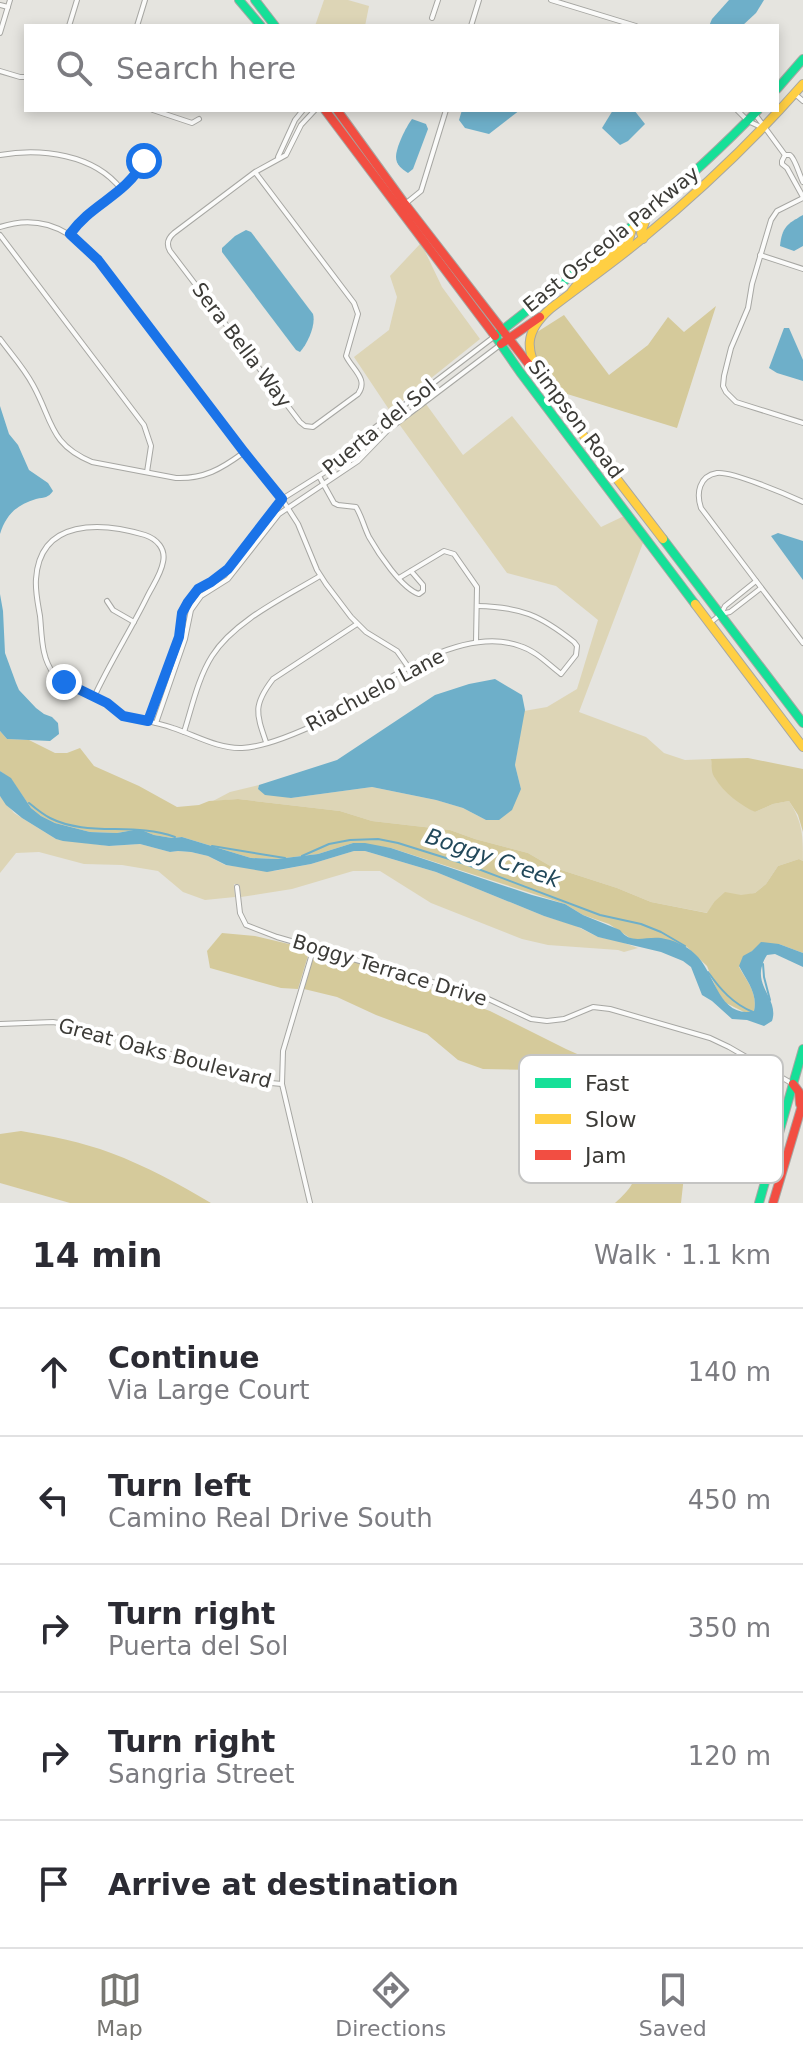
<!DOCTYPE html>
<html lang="en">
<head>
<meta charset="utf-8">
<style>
	:root { --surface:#fff; --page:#f2f2f3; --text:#2b2b33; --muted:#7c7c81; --line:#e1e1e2; --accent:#777672 }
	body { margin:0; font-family:"DejaVu Sans",sans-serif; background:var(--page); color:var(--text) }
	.stop { position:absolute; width:24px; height:24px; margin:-18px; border:6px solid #1a73e8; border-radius:50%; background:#fff }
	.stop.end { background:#1a73e8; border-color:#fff; box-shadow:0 2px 8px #0008 }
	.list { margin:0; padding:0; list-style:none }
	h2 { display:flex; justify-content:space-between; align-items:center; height:104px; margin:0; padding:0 32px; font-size:34px }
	h2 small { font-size:26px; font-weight:400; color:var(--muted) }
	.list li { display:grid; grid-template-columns:52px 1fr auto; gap:24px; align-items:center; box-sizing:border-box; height:128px; padding:0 32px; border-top:2px solid var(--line) }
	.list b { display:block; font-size:30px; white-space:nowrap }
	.list p { margin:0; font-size:26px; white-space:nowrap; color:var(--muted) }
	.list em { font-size:26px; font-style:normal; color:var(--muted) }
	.icon { flex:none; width:44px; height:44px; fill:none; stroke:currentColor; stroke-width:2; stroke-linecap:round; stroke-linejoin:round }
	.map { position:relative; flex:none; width:803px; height:1203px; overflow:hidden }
	.search { position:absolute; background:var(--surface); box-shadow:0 4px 12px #0003; left:24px; right:24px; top:24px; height:88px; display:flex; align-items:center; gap:20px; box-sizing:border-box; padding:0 28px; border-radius:0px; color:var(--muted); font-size:30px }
	.sheet { height:744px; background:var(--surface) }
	nav { display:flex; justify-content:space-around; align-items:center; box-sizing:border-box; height:112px; border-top:2px solid var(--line); background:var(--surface); font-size:22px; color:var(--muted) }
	nav a { display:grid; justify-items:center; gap:4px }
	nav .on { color:var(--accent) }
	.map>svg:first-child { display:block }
</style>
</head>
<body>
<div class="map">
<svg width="803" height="1203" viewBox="0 0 803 1203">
	<rect width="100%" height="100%" fill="#e5e4df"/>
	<g fill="#ddd5b6">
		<path d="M324,0h24l21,6 -4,20h-50z"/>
		<path d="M421,243l21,44 38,52 -90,72 -36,-54 35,-27 8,-33 -7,-21z"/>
		<path d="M426,404l37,51 49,-39 89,111 23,-11 19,27 -64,169 67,25 18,16 21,7 26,-1c3,30 21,37 44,53l18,-8 16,-3c14,22 14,35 14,60l-4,-2 -21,7 -12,18 -11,9 -41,9 -6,11 -57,-11 -34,-14 -65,-21 -24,-14 -53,-14 -25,-9 -78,-9 -32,-10 -102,-12 -25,2 17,-9 29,-7 -1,4 33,9 81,-11 64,13 27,8 23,12 35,-31 -6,-24 9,-54 23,-4 30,-18 21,-69 -42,-34 -49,-13 -108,-149z"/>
		<path d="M0,796l14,17 42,26 53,7 31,-2 30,8 8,-1 13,1 17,4 17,9 49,6 37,-7 43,-13h11l71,21 108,44 30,9 24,12 21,4 19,7 -14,4 -6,-2 -70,-5 -26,-6 -91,-36 -51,-32h-27l-61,18 -51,8 -2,-13h-5l1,13 -30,3 -22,-8 -25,-21 -36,-6 -38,-1 -45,-12 -23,1 -16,20z"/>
	</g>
	<g fill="#d5ca9b">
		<path d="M716,306l-39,122 -126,-39c-12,-16 -22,-34 -17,-55l30,-19 45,60 39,-30 20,-28 16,15z"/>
		<path d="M0,731l7,8 22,1 26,13h12l13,-5 14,18 45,20 38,21 22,-2 10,-4 29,-2 102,12 32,10 78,9 25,9 53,14 24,14 65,21 34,14 56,11 7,-11 11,-10 16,3 14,-2 11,-9 12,-18 21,-7 4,2v92l-24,-9 -27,7 -13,16c8,14 19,27 15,44l-8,2 -20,-10 -8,-10 -11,-27 -20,-19 -13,-5 -41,-2 -24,-16 -26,-9 -18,-11 -174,-56 -38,-5 -35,11 -41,5 -26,-1 -69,-21 -10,1 -18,-3 -15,-6 -22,4 -27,-1 -35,-9 -14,-7 -10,-8 -20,-29 -11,-8z"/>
		<path d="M748,758l55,11v63l-5,-17 -9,-14 -16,3 -18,8c-15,-7 -31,-19 -40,-34 -4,-5 -3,-12 -4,-19z"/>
		<path d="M222,933l33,3 55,13 -12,40 -17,-1 -71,-20 -3,-17z"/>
		<path d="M315,951l37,10 138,50 76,38 141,63 30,-1 16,-8 15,2 11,4 -14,42 -23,-7 -1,2 -20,-5 -23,5 -13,21 -4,36h-66c17,-15 24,-25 22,-49 -29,-13 -60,-19 -76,-49 -5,-10 -8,-20 -14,-30l-15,-5 -49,-1 -25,-9 -31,-26 -51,-19 -39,-18 -33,-8z"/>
		<path d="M21,1131c30,5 61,11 90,22 35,13 68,31 100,50h-141l-70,-20v-49z"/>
	</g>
	<g fill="#6eafc9">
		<path d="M729,0h35l-8,13 -14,13h-33l3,-7z"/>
		<path d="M462,110h58l-31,24 -24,-6 -6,-8z"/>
		<path d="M613,110h21l11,14 -17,17 -8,4 -18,-17z"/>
		<path d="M412,119l14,5 2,5 -15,40 -5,4c-6,-4 -12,-8 -12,-16 0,-10 10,-30 16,-38z"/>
		<path d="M803,215v31l-9,5 -14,-5c2,-19 7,-22 23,-31z"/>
		<path d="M246,230l5,2 62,82c3,11 -5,29 -13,38l-4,-2 -74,-98v-4l13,-12z"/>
		<path d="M784,328h5l14,32v21l-26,-8 -8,-5z"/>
		<path d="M0,406l9,28 9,11 11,25 19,13 5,8c-5,7 -8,6 -17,8 -20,6 -30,16 -36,35z"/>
		<path d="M778,533l25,8v39l-32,-44z"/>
		<path d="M0,594l3,17 2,42 11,30 3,7 17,18 8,6 8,3 6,6 1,11 -9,7 -43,-2 -7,-8z"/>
		<path d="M495,679l27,16 3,15 -10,55 6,24 -9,21 -13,10h-13l-23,-12 -27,-8 -64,-13 -81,11 -26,-3 -7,-6 1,-4 78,-25 98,-65 34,-11z"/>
		<path d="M0,771l11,7 20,30 10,8 14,7 35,9 27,1 22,-4 15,6 18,3 10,-1 69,21 26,1 41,-5 35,-11h12l26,5 141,47 33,9 18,11 37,15c11,15 25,6 41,8 12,2 25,7 34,16 20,17 23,65 59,57 4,-17 -7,-30 -15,-45l4,-10 9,-5 9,-9 18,2 24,9v14l-28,-13 -8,1c-19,30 13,42 5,66l-8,5 -17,-6 -15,-1 -20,-18 -10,-6 -11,-28 -8,-6 -22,-9 -63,-15 -17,-9 -37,-12 -108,-44 -71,-21h-11l-43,13 -44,8 -41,-7 -18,-9 -17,-4 -13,-1 -8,1 -30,-8 -31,2 -46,-5 -7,-2 -34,-21 -16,-13 -6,-9z"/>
	</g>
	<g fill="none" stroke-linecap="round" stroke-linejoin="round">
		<g stroke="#6eafc9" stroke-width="2">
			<path d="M29,803c6,5 13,11 21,15 37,19 84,4 125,19"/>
			<path d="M212,846l73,12"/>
			<path d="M302,856l27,-12 21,-4 28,-1 20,4 67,21 135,51 41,9 20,8 24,14"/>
			<path d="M763,964l1,13 6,23"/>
			<path d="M708,972c12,17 25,32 45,40"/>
		</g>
		<defs>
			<g id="street">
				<path d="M551,0l85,26"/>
				<path d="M0,5l8,2"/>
				<path d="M432,18l6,-18"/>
				<path d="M69,26l8,-26"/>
				<path d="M137,26l8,-26"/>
				<path d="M471,26l8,-26"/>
				<path d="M0,33l10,-33"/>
				<path d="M0,71l20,6h6"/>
				<path d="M795,94l8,7"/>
				<path d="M153,110l39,13 7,-4"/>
				<path d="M737,110l11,11 13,6"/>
				<path d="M752,110l33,45h5c5,3 9,19 13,27"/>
				<path d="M0,155c41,-7 94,-1 121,34"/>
				<path d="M785,155l-3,6v3l5,4 16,29"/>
				<path d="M278,157l17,-37 8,-10"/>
				<path d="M255,172l99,131 4,11 -12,42c6,13 23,23 12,38l-45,33 -8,-1 -5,-4 -130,-171c-4,-7 -2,-13 4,-18l81,-61 31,-17 15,-30 14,-15"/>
				<path d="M803,198l-26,13 -6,9 -19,64 -4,24 -17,40 -7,28 -1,10 3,6 10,10 67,21"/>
				<path d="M405,204l16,-13 25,-81"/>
				<path d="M0,227c35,-12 63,-1 89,23l155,202 38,47 16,25 19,46 9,14 25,33 15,15 31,19 12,17"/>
				<path d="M70,234c21,-31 55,-38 74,-73"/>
				<path d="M0,235l144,190 7,21 -4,26"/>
				<path d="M760,255l43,14"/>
				<path d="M0,339c11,15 24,29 33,46 20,36 16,59 59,77l84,16c28,1 45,-9 67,-25"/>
				<path d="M319,476l15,27 4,2 18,2c6,10 8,20 13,30 9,16 33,52 50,57l4,-3v-6l-12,-14"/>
				<path d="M803,502c-15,-7 -71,-31 -86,-29 -18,3 -21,20 -16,35l102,135"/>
				<path d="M399,578l45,-27 10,3 23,33 -1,55"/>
				<path d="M107,601l6,9 21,12"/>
				<path d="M721,614l9,-2 31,-24"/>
				<path d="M710,623l11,-9 4,-8 31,-25"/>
				<path d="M94,697c16,-35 37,-67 54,-102 5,-10 13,-21 15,-33 3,-13 -6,-23 -18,-27 -43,-13 -105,-17 -109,44 -1,12 2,25 4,37 2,19 1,42 14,58 12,15 35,20 52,29 10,5 14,13 26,15 14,3 27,5 41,10 22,7 45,21 69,20 23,-1 60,-17 81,-27 50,-32 135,-98 197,-75 16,5 28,18 41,28l15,-19 1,-9 -3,-4c-34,-27 -53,-35 -97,-36"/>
				<path d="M148,721l31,-84 3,-24 6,-11 10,-13 13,-7 17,-13 54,-70 59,-37 32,-33 122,-93"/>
				<path d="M156,723l29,-84 6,-29 10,-14 27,-17 51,-65 79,-53 31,-32 111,-84"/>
				<path d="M184,732c8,-25 14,-54 28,-76 22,-35 73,-59 108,-80"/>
				<path d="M266,742c-10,-29 -13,-37 7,-63l84,-55"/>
				<path d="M237,887l3,26 6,12 31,12 207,60 47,22 16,2 17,-2 29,-12 17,2 100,29 19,9 64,37"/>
				<path d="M0,1024l53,-2 34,6 173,54 22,2"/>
				<path d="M310,1203l-28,-119 1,-33 31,-104"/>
			</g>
			<g id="fast">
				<path d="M239,0l22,26"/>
				<path d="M255,0l20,26"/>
				<path d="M777,89l26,-30"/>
				<path d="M663,539l140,184"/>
				<path d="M695,604l-175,-232 -25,-36c91,-72 182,-142 263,-226"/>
				<path d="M759,1203l44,-154"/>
			</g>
			<g id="slow">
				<path d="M643,239l-2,-6 6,-17"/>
				<path d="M572,291l11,-14 46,-37 3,-11"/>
				<path d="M663,539l-122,-159c-15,-30 -18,-47 9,-71 31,-24 63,-46 93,-71 57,-47 111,-98 160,-154"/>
				<path d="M695,604l108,143"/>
			</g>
			<g id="jam">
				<path d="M325,110l170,226"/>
				<path d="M337,110l68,94 132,171"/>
				<path d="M501,344l39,-27"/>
				<path d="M793,1084l6,8 1,12"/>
				<path d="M773,1203l30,-101"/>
			</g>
		</defs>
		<use href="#street" stroke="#a7a7a3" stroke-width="6"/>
		<use href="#fast" stroke="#a7a7a3" stroke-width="10"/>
		<use href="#slow" stroke="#a7a7a3" stroke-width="10"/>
		<use href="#jam" stroke="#a7a7a3" stroke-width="10"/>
		<use href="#street" stroke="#fbfbfa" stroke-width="4"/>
		<use href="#fast" stroke="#16e098" stroke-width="8"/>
		<use href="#slow" stroke="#ffcf43" stroke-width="8"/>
		<use href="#jam" stroke="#f24e42" stroke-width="8"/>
	</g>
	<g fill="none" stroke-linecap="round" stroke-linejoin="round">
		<path stroke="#1a73e8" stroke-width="10" d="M64,682l43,21 16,13 25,5 31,-84 3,-24 6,-11 10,-13 13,-7 17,-13 54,-70 -38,-47 -146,-192 -28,-26c22,-31 55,-38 74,-73"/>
	</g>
	<g text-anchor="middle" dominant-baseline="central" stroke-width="8" stroke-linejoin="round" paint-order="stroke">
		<g font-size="20" fill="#3c3b37" stroke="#fff">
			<text transform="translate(611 239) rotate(-39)">East Osceola Parkway</text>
			<text transform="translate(242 345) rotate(53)">Sera Bella Way</text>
			<text transform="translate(576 419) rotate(53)">Simpson Road</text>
			<text transform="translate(379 427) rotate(-39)">Puerta del Sol</text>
			<text transform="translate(375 690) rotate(-28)">Riachuelo Lane</text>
			<text transform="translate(390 970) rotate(17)">Boggy Terrace Drive</text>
			<text transform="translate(165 1053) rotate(15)">Great Oaks Boulevard</text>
		</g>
		<g font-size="22" font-style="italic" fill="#21485a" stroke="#fff">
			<text transform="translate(493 858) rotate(19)">Boggy Creek</text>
		</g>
	</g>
	<rect x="519" y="1055" width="264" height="128" rx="12" fill="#fff" stroke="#c4c4c3" stroke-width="2"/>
	<rect x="535" y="1078" width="36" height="10" fill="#16e098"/>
	<rect x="535" y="1114" width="36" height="10" fill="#ffcf43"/>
	<rect x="535" y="1150" width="36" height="10" fill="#f24e42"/>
	<g font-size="22" fill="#3c3b37">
		<text x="585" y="1091">Fast</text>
		<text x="585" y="1127">Slow</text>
		<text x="585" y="1163">Jam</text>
	</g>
</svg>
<div class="stop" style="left:144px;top:161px"></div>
<div class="stop end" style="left:64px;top:682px"></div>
<div class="search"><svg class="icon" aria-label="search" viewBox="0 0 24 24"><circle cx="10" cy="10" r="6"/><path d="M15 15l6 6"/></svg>Search here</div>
</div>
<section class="sheet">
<h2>14 min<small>Walk · 1.1 km</small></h2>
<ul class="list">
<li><svg class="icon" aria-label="ahead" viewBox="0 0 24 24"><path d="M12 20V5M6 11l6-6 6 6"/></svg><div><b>Continue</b><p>Via Large Court</p></div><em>140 m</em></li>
<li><svg class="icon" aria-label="left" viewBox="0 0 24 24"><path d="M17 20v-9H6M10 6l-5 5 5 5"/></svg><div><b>Turn left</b><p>Camino Real Drive South</p></div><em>450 m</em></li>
<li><svg class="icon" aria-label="right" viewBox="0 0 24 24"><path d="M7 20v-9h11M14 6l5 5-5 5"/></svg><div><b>Turn right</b><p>Puerta del Sol</p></div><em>350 m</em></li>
<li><svg class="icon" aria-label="right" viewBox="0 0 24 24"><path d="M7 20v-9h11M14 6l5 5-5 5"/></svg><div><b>Turn right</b><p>Sangria Street</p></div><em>120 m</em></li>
<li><svg class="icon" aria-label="arrive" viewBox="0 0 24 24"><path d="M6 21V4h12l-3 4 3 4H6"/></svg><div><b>Arrive at destination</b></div></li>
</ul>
</section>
<nav>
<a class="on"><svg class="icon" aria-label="map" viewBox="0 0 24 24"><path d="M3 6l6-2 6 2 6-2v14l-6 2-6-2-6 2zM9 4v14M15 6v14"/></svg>Map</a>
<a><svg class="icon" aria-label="directions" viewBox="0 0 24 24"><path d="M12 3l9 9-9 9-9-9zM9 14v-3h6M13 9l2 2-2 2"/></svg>Directions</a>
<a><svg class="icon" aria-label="saved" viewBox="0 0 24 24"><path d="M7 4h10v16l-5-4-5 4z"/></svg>Saved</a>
</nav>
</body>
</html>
